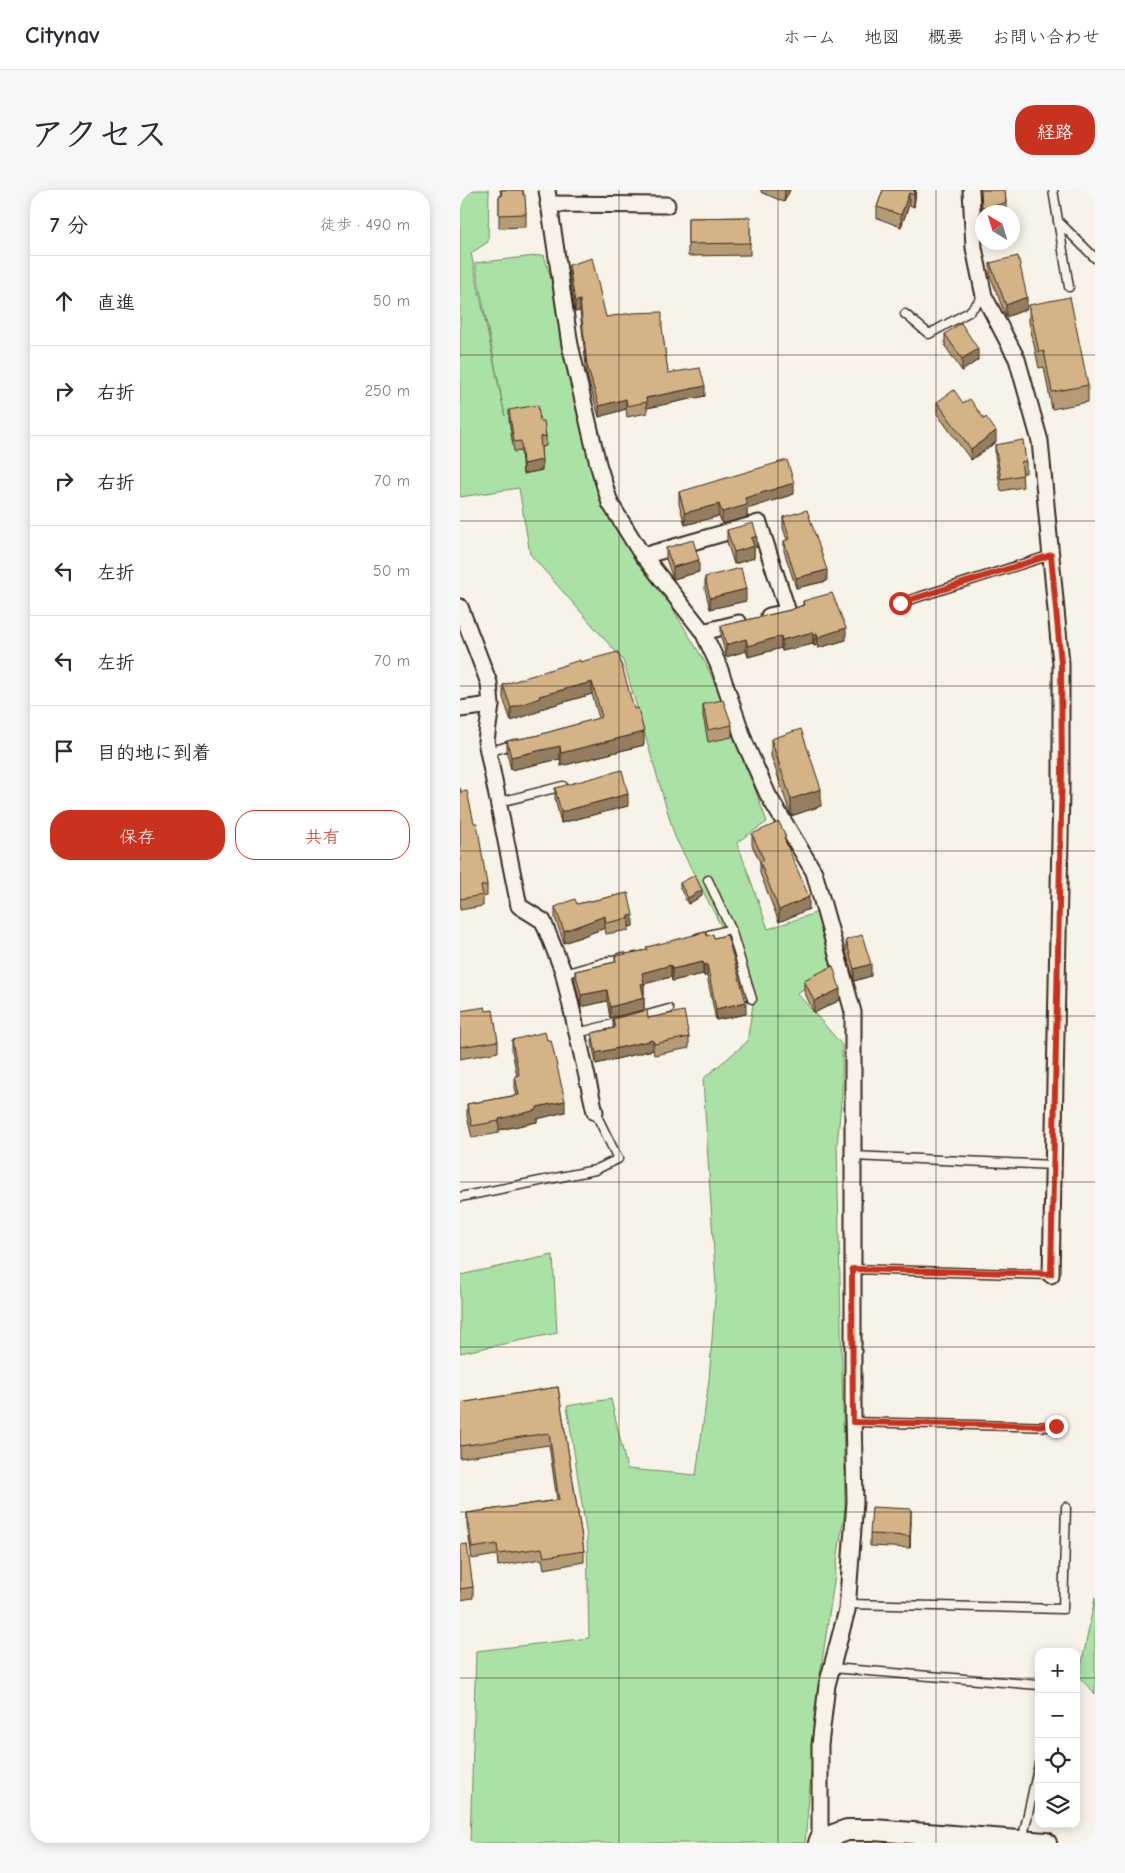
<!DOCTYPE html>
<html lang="ja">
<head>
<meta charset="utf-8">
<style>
	:root { --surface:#fff; --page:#f7f7f7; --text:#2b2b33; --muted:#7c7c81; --line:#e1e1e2; --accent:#c8321e }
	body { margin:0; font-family:"Comic Neue","Klee One",sans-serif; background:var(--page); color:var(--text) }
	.controls { position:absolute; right:15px; bottom:15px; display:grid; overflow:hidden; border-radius:10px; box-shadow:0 2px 12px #0003 }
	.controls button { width:45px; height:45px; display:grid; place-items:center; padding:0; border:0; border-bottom:1px solid var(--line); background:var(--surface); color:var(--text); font:25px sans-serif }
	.compass { position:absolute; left:515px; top:15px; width:45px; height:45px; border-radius:50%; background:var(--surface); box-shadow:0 2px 12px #0003; rotate:322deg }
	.stop { position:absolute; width:15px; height:15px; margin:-11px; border:4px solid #c8321e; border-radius:50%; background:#fff }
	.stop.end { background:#c8321e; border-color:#fff; box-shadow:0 1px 5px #0008 }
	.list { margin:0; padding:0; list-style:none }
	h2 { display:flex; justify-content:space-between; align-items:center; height:65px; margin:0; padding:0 20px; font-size:21px }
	h2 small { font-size:16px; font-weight:400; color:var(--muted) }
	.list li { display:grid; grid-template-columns:32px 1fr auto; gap:15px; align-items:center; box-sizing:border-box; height:90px; padding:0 20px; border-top:1px solid var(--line) }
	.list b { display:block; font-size:19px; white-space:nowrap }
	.list em { font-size:16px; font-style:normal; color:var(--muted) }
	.actions { display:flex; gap:10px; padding:15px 20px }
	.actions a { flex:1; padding:11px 0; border:1px solid var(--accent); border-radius:20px; text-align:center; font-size:18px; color:var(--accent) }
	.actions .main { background:var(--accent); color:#fff }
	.icon { flex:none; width:28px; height:28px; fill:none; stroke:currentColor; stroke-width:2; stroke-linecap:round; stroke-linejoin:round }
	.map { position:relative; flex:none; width:635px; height:1653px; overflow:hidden; border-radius:20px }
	header { display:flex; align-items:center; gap:30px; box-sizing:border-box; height:70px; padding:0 25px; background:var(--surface); border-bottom:1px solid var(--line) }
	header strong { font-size:24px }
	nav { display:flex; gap:28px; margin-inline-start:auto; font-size:18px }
	.intro { display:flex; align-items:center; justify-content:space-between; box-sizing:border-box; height:120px; padding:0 30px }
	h1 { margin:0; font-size:35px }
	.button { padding:12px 22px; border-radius:20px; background:var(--accent); color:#fff; font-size:18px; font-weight:700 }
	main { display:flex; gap:30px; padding:0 30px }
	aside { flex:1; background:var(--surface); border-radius:20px; box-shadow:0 2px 12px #0003 }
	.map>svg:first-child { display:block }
</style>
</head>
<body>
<header>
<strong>Citynav</strong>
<nav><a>ホーム</a><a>地図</a><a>概要</a><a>お問い合わせ</a></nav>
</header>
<div class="intro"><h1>アクセス</h1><a class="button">経路</a></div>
<main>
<aside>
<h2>7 分<small>徒歩 · 490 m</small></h2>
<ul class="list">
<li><svg class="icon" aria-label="ahead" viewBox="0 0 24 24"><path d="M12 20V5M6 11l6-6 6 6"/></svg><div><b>直進</b></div><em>50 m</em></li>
<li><svg class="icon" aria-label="right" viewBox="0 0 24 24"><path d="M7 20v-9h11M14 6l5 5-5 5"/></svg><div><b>右折</b></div><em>250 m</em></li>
<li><svg class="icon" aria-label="right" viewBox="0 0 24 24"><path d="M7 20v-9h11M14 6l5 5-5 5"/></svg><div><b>右折</b></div><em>70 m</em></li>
<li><svg class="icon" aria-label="left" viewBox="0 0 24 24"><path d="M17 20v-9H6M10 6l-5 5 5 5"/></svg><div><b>左折</b></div><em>50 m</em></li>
<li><svg class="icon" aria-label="left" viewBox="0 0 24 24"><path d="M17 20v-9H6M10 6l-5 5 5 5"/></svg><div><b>左折</b></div><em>70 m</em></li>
<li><svg class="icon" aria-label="arrive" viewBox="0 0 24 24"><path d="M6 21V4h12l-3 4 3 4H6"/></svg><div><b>目的地に到着</b></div></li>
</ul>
<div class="actions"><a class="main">保存</a><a>共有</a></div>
</aside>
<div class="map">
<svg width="635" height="1653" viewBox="0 0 635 1653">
	<rect width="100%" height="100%" fill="#f7f3e8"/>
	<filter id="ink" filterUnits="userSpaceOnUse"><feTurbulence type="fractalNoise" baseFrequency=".02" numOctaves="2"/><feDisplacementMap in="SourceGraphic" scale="10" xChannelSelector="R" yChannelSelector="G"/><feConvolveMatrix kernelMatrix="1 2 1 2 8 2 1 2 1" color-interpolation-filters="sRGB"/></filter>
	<g filter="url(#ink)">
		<g fill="#aae2a6" stroke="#728662">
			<path d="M0,0h29l-1,52 -17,11 34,163 -30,-153 69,-8 79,271 83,138 19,43 42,115 -30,20 31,87 50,-17 18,58 -39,23 45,52v48l-5,52 8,363 -26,174 -14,161h-335l6,-192 113,-13 -2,-101 -20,-131 44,-7 16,70 69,6 13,-95 7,-95 -13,-206 44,-37 8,-50 -80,-155 -52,-177 -93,-106 -11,-66 -59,9z"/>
			<path d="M93,1065l4,78 -97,20v-78z"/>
			<path d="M635,1408v96l-16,-17z"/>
		</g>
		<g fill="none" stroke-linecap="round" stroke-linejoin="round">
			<defs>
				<g id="service">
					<path d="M593,0l16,97"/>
					<path d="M598,31l37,37"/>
					<path d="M445,124l24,20 40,-22 15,-16"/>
					<path d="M440,413l151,-48"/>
					<path d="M28,562l27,-8"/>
					<path d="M40,612l63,-16"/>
					<path d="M248,690l23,49 21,70"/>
					<path d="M237,748l34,-9"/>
					<path d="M104,784l59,-17"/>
					<path d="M180,827l29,-8"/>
					<path d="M117,843l44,-11"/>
					<path d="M393,966l200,9"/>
					<path d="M0,1007l135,-27 23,-11 -23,-47"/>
					<path d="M393,1079l198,6"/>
					<path d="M393,1232l203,5"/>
					<path d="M388,1414l215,5 3,-102"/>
					<path d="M372,1478l207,17"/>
					<path d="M562,1651l17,-77"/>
				</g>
				<g id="minor">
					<path d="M87,0l23,155 28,119 12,39 29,47 64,82 15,32 27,79 23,52 46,77 39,140v403l2,86 -8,109 -20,75 -7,60v95"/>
					<path d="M511,0l3,58 10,48 33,63 23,82 21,222v128l-10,484"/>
					<path d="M88,14l119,1"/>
					<path d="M183,366l116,-33 29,89 -19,4"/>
					<path d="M0,417l29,76 2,22 -5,36 33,165 24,15 20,50 32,141"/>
					<path d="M243,442l36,-9"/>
					<path d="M0,519l31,-4"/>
				</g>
				<path id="tertiary" d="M359,1653l1,-3 27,-10h26l173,13"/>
			</defs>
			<use href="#service" stroke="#3b2a1e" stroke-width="11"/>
			<use href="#minor" stroke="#3b2a1e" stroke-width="19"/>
			<use href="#tertiary" stroke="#3b2a1e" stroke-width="24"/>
			<use href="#service" stroke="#f7f3e8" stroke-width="8"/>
			<use href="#minor" stroke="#f7f3e8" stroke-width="15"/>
			<use href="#tertiary" stroke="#f7f3e8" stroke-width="20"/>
		</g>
		<g fill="#b69b74" stroke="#3b2a1e">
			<path d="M40,0h23l3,24v13l-27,1v-32h2z"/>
			<path d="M301,0h29l-6,12 -23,-10z"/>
			<path d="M423,0h33l-2,17 -5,-2 -8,22 -24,-9v-11z"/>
			<path d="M520,0h25l1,13v9h-24v7z"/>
			<path d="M290,27v38l-62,1v-38z"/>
			<path d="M530,73l37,46 -21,8 -16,-42z"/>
			<path d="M109,75l37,52 56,13 6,43 37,23 -58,12v5l-20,4 -1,-8 -27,8 -12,-42 -7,-64 -5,1 -6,-37z"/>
			<path d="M569,115l59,80v17l-36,7 -8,-42 -5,1 -10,-46z"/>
			<path d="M485,144l33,26 -16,11 -17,-25z"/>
			<path d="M477,212l26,1 33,39 -25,18 -34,-46z"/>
			<path d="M49,220l31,11 6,15v10l-5,1 1,23 -19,4 -2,-23 -7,1 -5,-32z"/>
			<path d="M535,255l31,16v12h-4l1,14 -22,4 -6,-35z"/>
			<path d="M219,302l115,2 -47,15v8l-25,7 -3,-8 -34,9 -6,-21z"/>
			<path d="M323,327l44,64 -31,7 -12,-37v-10l3,-1 -4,-12z"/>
			<path d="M267,340l30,17 -3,1v10l-20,6 -7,-22z"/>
			<path d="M206,358l33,24 -26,7 -7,-20z"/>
			<path d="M245,387l41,24 -36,8 -5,-20z"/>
			<path d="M343,411l43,39 -28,8 -1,-3 -3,1 -1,-2 -31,7 -1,-3 -33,9 -2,-6 -20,6 -5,-20v-11l69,-16 13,-5z"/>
			<path d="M120,472l64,83 -83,21 -1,-7 -49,11 -4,-17v-12l28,-5 64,-18 -7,-24 -52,15v2l-29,10 -8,-23v-13z"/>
			<path d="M243,514l29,21v12l-24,5 -5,-27z"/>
			<path d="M311,549l50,67 -30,10 -20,-60z"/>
			<path d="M0,598l27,97v11l-4,1v9l-23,4z"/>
			<path d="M95,598l73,18 -67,17 -6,-24z"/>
			<path d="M292,644l34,9 23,66 -30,13 -19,-49v-11l-8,-17z"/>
			<path d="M220,693l22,13 -14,8 -8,-16z"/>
			<path d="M168,703l5,33 -4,1v3l-23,4 -1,-6 -41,15 -9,-25v-11l22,-3z"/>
			<path d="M247,746l7,2 32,76 -30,6 -9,-44h-3l-1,-2 -31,7 -1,-4 -27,7v26l-34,8 -3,-17 -26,6 -6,-25v-11l40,-9v-6l32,-6v-3z"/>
			<path d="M386,750l25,36 -17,5 -8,-29z"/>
			<path d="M344,790l36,20 -26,13 -10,-22z"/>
			<path d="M0,821h26l12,30v11l-38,7z"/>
			<path d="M188,828l41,19v11l-35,7 -1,-5 -57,14 -4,-21v-10l21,-5v-9z"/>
			<path d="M52,850l53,72 -28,7v3l-38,8v3l-27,5 -5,-22v-12l50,-9 -2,-7v-12h2l-5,-25z"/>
			<path d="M98,1197l26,164v11l-40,7 -2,-10 -44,7 -1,-11 -25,4 -5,-34v-12l90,-13 -8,-55 -89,13v-55z"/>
			<path d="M451,1331l-1,27 -40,-2v-12z"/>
			<path d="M0,1355l13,42v11l-13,2z"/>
		</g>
		<g fill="#947e5e" stroke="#3b2a1e">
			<path d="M325,0h5l-6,12z"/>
			<path d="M454,0h2l-2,17z"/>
			<path d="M449,3v12l-8,22v-12z"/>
			<path d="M567,107v12l-21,8v-12z"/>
			<path d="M120,110v11l-5,1v-10z"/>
			<path d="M518,159v11l-16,11v-12z"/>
			<path d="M245,196v10l-58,12 -1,-10z"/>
			<path d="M166,209v10l-27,8v-11z"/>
			<path d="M536,241v11l-25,18v-11z"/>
			<path d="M82,270v10l-19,4v-10z"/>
			<path d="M334,293v11l-47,15v8l-25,7v-12l23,-14z"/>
			<path d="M259,314v12l-34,9v-12z"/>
			<path d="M297,346v11l-3,1v10l-20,6v-12l17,-14z"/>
			<path d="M239,370v12l-26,7v-12z"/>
			<path d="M367,380v11l-31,7v-10z"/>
			<path d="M286,399v12l-36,8v-11z"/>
			<path d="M386,438v12l-28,8v-11z"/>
			<path d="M353,442v12l-31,7v-11z"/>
			<path d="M357,443v12l-3,1v-12z"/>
			<path d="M321,446v12l-33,9v-11z"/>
			<path d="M286,449v12l-20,6v-12z"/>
			<path d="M132,492v12l-52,15v2l-29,10v-13l28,-12z"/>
			<path d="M184,542v13l-83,21v-13z"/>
			<path d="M100,556v13l-49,11v-13z"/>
			<path d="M361,599v17l-30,10v-17z"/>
			<path d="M168,604v12l-67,17v-11z"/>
			<path d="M242,700v6l-14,8v-6z"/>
			<path d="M349,707v12l-30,13v-12z"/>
			<path d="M173,725v11l-4,1v-11z"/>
			<path d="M145,726v12l-41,15v-12z"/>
			<path d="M243,772v12l-31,7v-12z"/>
			<path d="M247,774v12h-3v-11z"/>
			<path d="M411,774v12l-17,5v-12z"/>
			<path d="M211,775v12l-27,7v11h-3l1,-22z"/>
			<path d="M380,799v11l-26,13v-12z"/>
			<path d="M147,800v11l-26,6v-12z"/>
			<path d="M184,808v12l-34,8v-11z"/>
			<path d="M286,812v12l-30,6v-11z"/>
			<path d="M193,850v10l-57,14v-11z"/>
			<path d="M105,911v11l-28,7v3l-38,8v-11l38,-12z"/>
			<path d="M451,1319v12l-1,27v-12z"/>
		</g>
		<g fill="#d4b487" stroke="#3b2a1e">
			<path d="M41,0h22v5h2l1,19 -27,1v-19h3z"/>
			<path d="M423,0h31v5l-5,-2 -8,22 -24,-8z"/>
			<path d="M521,0h24l1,13 -24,5z"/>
			<path d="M290,27v26l-62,1v-26z"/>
			<path d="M558,66l9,41 -21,8 -16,-42z"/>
			<path d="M132,68l14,59 26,-4 30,-1v15l6,46 32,-5 5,18 -59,12 1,4 -20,4 -1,-7 -27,7 -12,-41 -7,-65 -5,2 -6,-37z"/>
			<path d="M610,107l18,88 -36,7 -8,-41 -5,1 -10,-47z"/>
			<path d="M501,133l17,26 -16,10 -17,-25z"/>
			<path d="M494,200l9,13 7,-4 14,20 2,-2 10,14 -25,18 -34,-47z"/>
			<path d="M78,215l2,16h4l2,15 -6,1 2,23 -19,4 -2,-23 -7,1 -5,-32z"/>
			<path d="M563,250l3,21 -5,1 2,13 -22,4 -6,-34z"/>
			<path d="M327,270l7,23 -49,15 2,7 -25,7 -3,-8 -34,9 -6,-21z"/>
			<path d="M347,320l20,60 -31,8 -12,-37 6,-2 -7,-22z"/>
			<path d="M293,333l4,13 -6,2 3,8 -20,6 -7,-22z"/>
			<path d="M233,350l6,20 -26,7 -7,-19z"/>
			<path d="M281,378l5,21 -36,9 -5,-21z"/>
			<path d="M372,403l14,35 -28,9 -1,-4 -3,1 -1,-2 -31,8 -1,-4 -33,10 -2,-7 -20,6 -5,-19 69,-16 14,-5 -1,-4z"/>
			<path d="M158,462l16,57 4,-1 6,24 -83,21 -1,-7 -49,11 -4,-16 28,-5 67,-19 -10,-35 -53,14 1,2 -29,10 -8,-23 77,-25v2z"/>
			<path d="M263,510l9,25 -24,5 -5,-26z"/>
			<path d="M341,539l20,60 -30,10 -20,-60z"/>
			<path d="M162,580l6,24 -67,18 -6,-24z"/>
			<path d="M0,598l1,4 6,-1 7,32h3l10,62 -6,1 2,9 -23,4z"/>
			<path d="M319,632l7,15 -2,1 25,59 -30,13 -19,-48 4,-2 -12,-26z"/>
			<path d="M235,685l7,15 -14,8 -8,-15z"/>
			<path d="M168,703l5,22 -4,1v2l-23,5 -1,-7 -41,15 -9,-24 20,-8 2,5z"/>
			<path d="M246,742l1,4 6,-2 1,4 13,-3 19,67 -30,7 -9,-45 -3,1 -1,-3 -31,7 -1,-4 -29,8 2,10 -3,1 3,14 -34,9 -3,-17 -26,5 -6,-24 41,-9 -1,-6 32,-6v-3z"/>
			<path d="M402,745l9,29 -17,5 -8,-29z"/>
			<path d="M373,776l7,23 -26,12 -10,-21z"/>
			<path d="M25,817l1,4 7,-1 5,31 -38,6v-36z"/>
			<path d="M187,820l1,8 36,-7 5,26 -35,7 -1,-4 -57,13 -4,-20 23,-5 -2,-9z"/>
			<path d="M85,842l2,8h4l14,61 -28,6v3l-38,9v2l-27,5 -5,-22 52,-9 -4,-19 4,-1 -7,-35z"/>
			<path d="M98,1197l26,164 -40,6 -2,-9 -44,6 -1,-10 -25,4 -5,-35 92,-13 -10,-67 -89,13v-43z"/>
			<path d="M412,1317l39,2 -1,27 -40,-2z"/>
			<path d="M7,1354l6,43 -13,2v-44z"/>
		</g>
	</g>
	<g fill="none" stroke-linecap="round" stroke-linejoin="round" filter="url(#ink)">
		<path stroke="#c8321e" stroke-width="6" d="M440,413l151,-48 10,108 1,107 -11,504 -199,-5 1,153 203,4"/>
	</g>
	<path fill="none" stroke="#3b2a1e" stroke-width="1" stroke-opacity="0.55" d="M159,0v1653M318,0v1653M476,0v1653M0,165h635M0,331h635M0,496h635M0,661h635M0,826h635M0,992h635M0,1157h635M0,1322h635M0,1488h579M616,1488h19"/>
</svg>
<div class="controls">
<button>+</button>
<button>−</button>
<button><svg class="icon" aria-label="locate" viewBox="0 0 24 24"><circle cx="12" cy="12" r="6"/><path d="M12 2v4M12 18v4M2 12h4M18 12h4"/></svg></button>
<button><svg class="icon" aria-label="layers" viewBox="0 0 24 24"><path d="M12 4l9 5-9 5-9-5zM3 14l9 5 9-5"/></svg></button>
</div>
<svg class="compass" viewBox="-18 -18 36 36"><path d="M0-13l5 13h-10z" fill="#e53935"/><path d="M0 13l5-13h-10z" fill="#7c7c81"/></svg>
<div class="stop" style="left:440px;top:413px"></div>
<div class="stop end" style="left:596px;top:1236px"></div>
</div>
</main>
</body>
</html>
